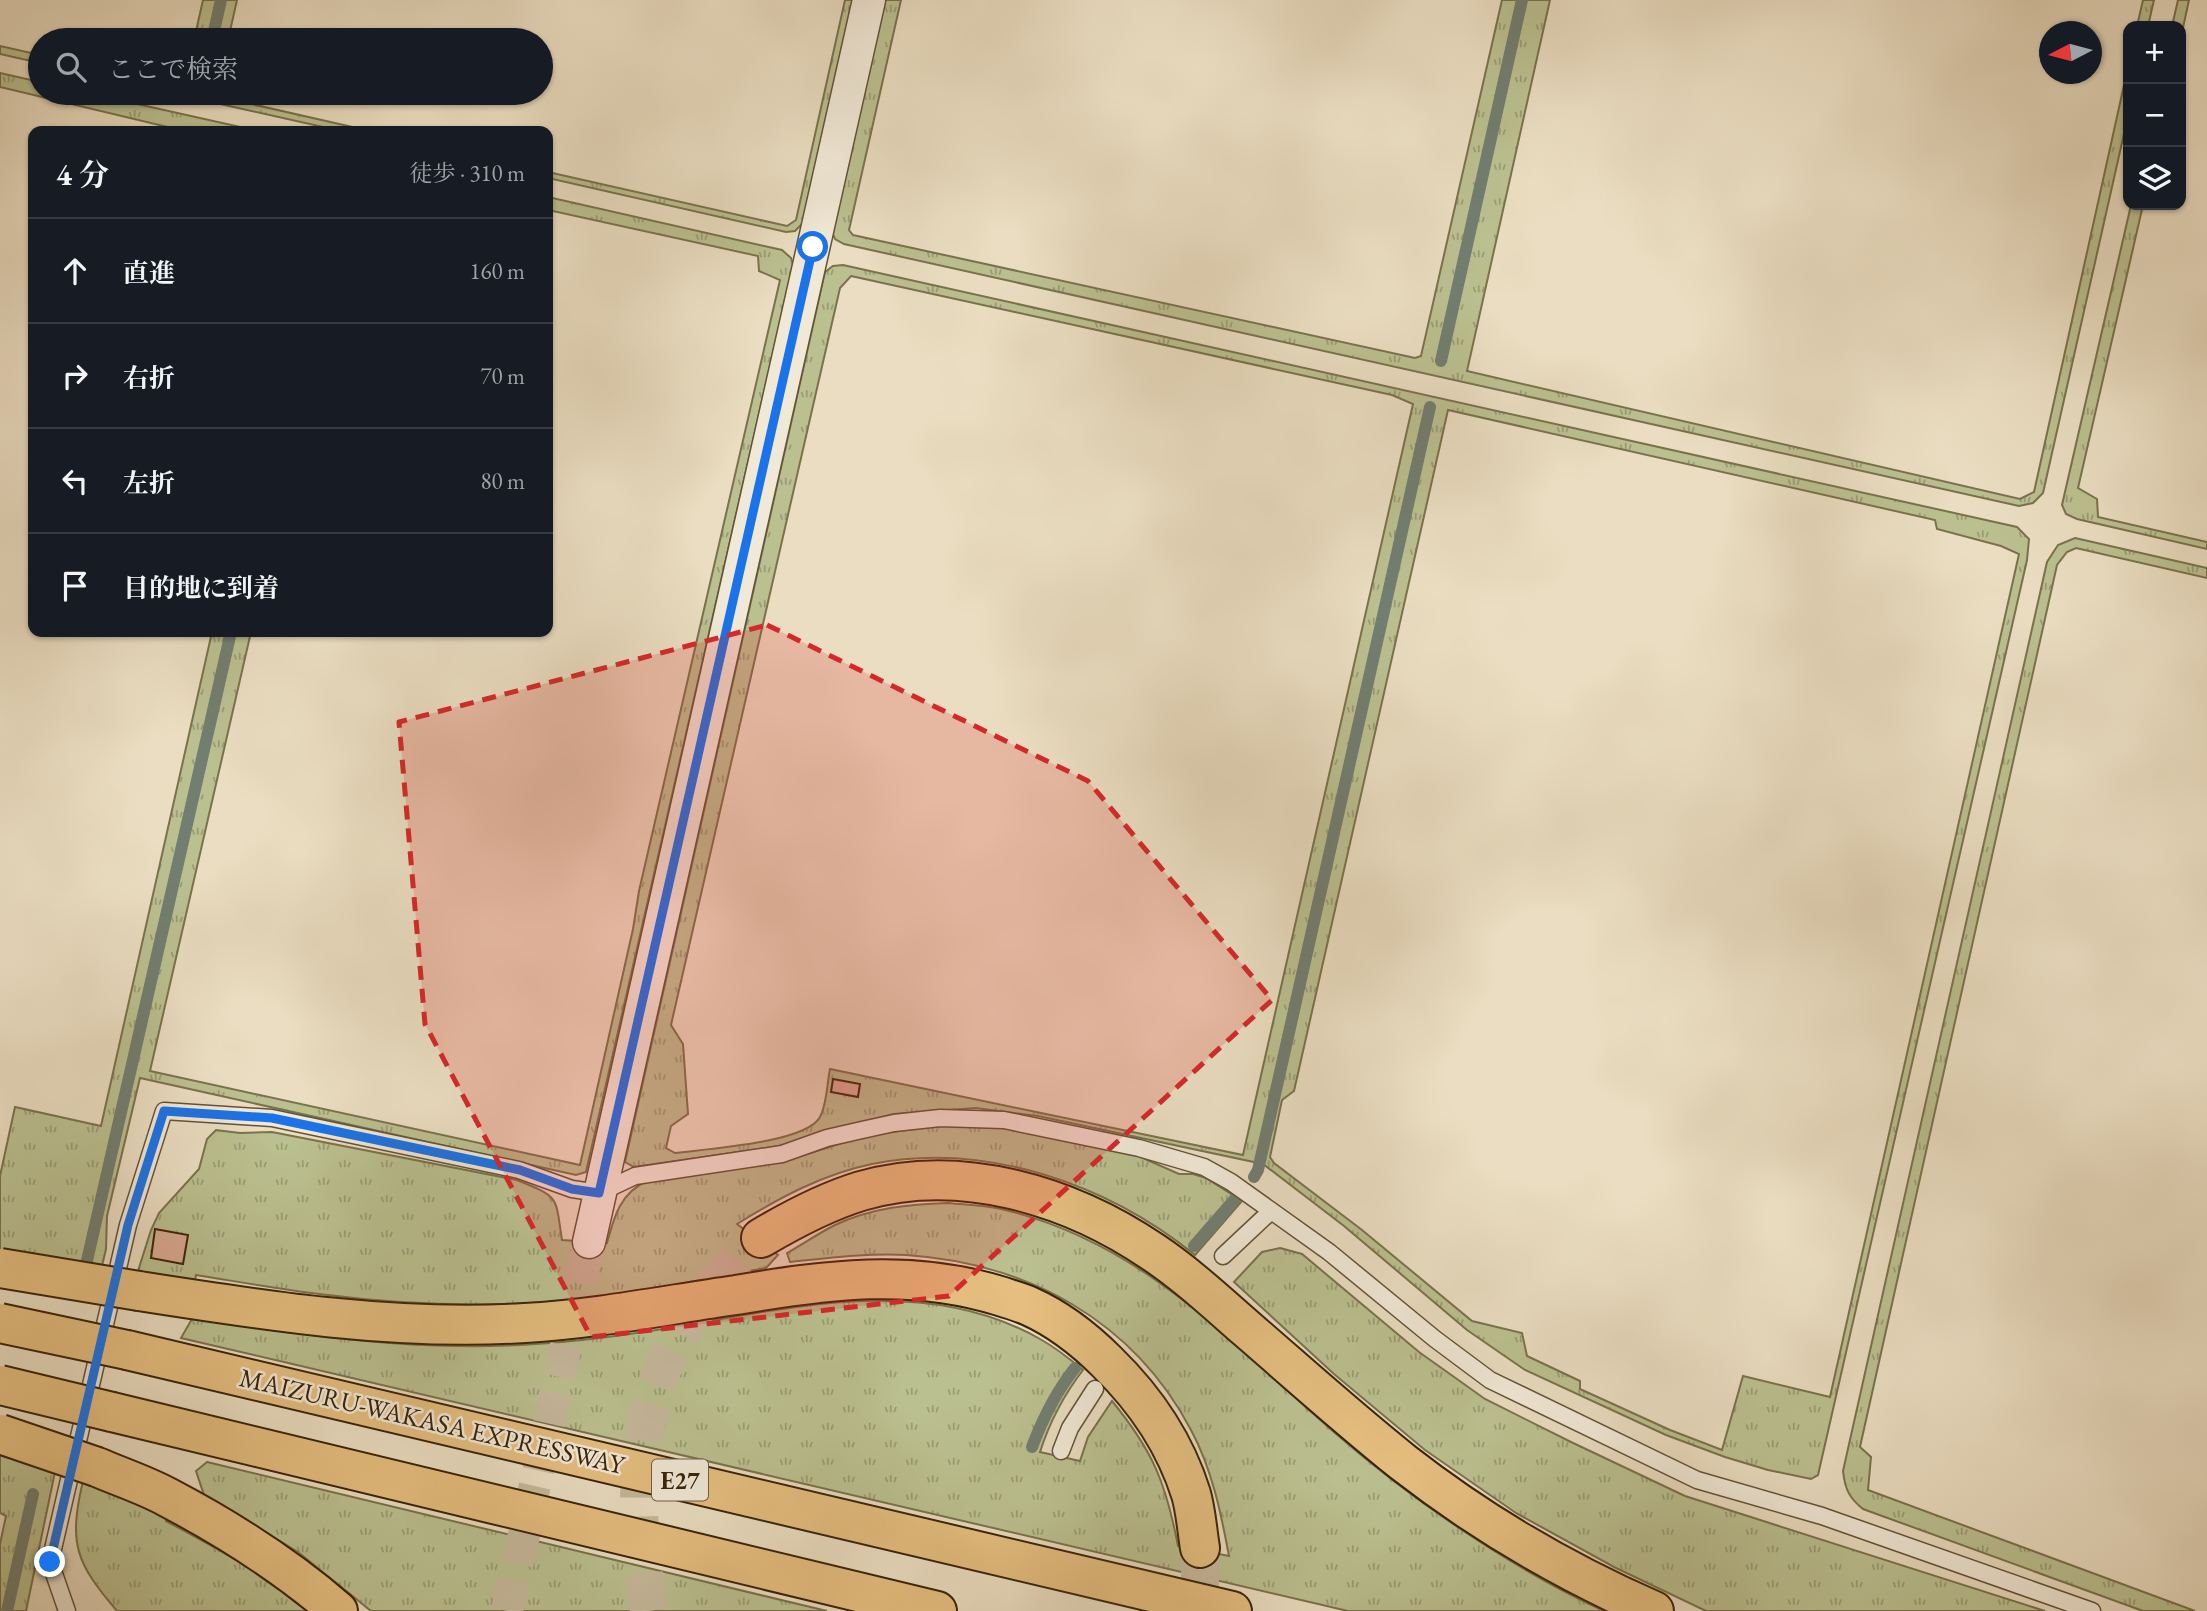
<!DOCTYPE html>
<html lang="ja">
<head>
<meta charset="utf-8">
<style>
	:root { --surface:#171b24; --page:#242831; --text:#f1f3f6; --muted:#9ea1a6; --line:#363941 }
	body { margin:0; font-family:"EB Garamond","Noto Serif JP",serif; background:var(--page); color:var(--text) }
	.controls { position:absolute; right:21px; top:21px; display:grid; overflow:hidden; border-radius:14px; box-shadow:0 2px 5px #0004 }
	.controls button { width:63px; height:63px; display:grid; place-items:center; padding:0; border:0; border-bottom:2px solid var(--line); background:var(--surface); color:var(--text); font:35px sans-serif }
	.compass { position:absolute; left:2039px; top:21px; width:63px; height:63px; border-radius:50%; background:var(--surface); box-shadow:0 2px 5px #0004; rotate:264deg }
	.stop { position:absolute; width:21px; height:21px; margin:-16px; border:5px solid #1a73e8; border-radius:50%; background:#fff }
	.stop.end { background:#1a73e8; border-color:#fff; box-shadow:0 2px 7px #0008 }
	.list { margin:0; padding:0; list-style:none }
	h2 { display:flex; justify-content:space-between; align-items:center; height:91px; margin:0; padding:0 28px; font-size:30px }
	h2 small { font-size:23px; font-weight:400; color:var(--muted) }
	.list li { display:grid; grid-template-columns:46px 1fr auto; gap:21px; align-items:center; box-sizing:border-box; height:105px; padding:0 28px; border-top:2px solid var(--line) }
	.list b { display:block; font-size:26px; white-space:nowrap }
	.list em { font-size:23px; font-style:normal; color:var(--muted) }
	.icon { flex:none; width:38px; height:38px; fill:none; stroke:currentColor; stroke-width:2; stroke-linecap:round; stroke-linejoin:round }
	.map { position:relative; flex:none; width:2207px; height:1611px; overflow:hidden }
	.search { position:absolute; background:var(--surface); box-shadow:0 2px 5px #0004; left:28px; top:28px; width:525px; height:77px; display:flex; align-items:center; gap:18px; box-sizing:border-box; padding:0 24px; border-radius:38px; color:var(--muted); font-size:26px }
	.panel { position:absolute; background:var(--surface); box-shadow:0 2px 5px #0004; left:28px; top:126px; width:525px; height:511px; border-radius:14px }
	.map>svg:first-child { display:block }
</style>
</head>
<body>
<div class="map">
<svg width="2207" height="1611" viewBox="0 0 2207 1611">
	<defs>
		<pattern id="grass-tufts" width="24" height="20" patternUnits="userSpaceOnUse" patternTransform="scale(1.75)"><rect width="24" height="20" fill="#bbc090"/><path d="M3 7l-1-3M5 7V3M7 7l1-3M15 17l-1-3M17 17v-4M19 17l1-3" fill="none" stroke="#999c74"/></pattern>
	</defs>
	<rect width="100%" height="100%" fill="#eaddc1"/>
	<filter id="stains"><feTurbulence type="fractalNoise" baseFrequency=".00286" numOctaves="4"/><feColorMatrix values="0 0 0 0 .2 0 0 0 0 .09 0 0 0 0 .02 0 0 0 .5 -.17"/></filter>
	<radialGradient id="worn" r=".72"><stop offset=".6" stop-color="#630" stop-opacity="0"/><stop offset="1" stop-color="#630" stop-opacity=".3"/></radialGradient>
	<g fill="url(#grass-tufts)" stroke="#7a724c" stroke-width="2" fill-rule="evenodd">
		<path d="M203,0h34l-9,40h-34z"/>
		<path d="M845,0h8l-50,223 -8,8 -9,1 -238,-54v-6l239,54 9,-6z"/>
		<path d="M885,0h16l-52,230 4,5 562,123 6,-2 81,-356h48l-83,371 553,128 14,-7 94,-425v49l-85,377 -10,10 -14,3 -1175,-262 -9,-5 -3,-7z"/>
		<path d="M2143,0h11l-6,26h-11z"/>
		<path d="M2178,0h11l-8,37v-11h-9z"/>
		<path d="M0,46l40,9v8l-40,-9z"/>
		<path d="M0,73l40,9v11h48l170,38h-86v-3l-172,-41z"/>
		<path d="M171,93h45v3l154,35h-29z"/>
		<path d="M548,197l234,53 9,8 2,7 -207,907 -10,3 -436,-97 -33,138 -1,33 -5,21 -101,-18v-76l15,-69 86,19 111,-494h39l-101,439 430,94 53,-236 6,-38 141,-611 -21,-9 -1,-15 -210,-46z"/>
		<path d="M2131,205h12l-65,283 19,11 1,18 109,25v7l-130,-30 -11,-5 -4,-9z"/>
		<path d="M843,265l1174,262 12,12 -2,21 -209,915 -7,4 -43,-9 -43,-13 -59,-22 -141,-65 -58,-40 -123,-104 -81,-62 -225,-48 -62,-8 -82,6 -68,17 -46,15 -146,21 -9,-5 200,-890 8,-6zM851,276l541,119 21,9 -170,751 -413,-86c-3,14 -3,35 -10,48 -14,26 -115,32 -145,36l-9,-5 5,-22 17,-12 -5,-70 -12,-19 169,-737zM1448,410l487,110 2,9 64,17 18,8 -189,843 -87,-21 -21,74 -52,-20 -90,-41v-8l-53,-25 -5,-23 -50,-12 -110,-91 -88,-67 -4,-6 12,-57 12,-9z"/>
		<path d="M2075,538l132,30v10l-131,-30 -9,4 -10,13 -197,882 11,10 -3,33 327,121h-52l-280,-102c-14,-11 -18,-20 -20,-38l204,-909 11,-17z"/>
		<path d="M942,1125l62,3 132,27 43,19h14l13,4 36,23 -47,54c-88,-71 -210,-114 -323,-91 -49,10 -93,34 -135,60l41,31 -12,13c-67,12 -136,27 -204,33 -78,6 -157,4 -234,-6 -44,-5 -88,-13 -132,-20l-1,6 -57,-10 13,-41 8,-17 40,-44 8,-30 9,-9 24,3 32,-1 245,48c44,18 38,16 45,60l45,3c7,-26 13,-50 40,-62l135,-19 82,-26z"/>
		<path d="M948,1203c18,2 36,2 53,6 140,32 230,133 334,224 77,67 176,135 269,178h-256l-1167,-273 12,-21c108,18 217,34 327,28 61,-3 123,-12 184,-23 112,-20 232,-42 336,17 16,9 30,20 43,31 -20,26 -33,51 -43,82l40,9 8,-24 24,-36c41,50 54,82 66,145l51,10c-8,-43 -17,-87 -38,-126 -58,-110 -164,-167 -285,-175 -39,-2 -78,3 -116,7l-3,-9c16,-9 32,-20 48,-28 36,-17 74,-21 113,-22z"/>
		<path d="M1280,1248l22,6 117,98 66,47 86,43 114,54 360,115h-339l-92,-44 -98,-54 -91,-63 -91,-76 -100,-92 28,-30z"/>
		<path d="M0,1452l55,20 -29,139h-26v-67l6,-28 -6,-3z"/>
		<path d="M207,1462l620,149h-456l-73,-59 -94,-57 -8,-24z"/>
		<path d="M83,1481l83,35v5c50,27 100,53 143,90h-192c-41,-48 -49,-67 -34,-130z"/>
	</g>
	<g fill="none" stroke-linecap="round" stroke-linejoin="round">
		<g stroke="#727e71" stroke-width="12">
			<path d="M212,40l9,-40"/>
			<path d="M1441,361l81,-361"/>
			<path d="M1254,1177l4,-7 172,-763"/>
			<path d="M1194,1246l41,-47"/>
			<path d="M86,1265l145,-633"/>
			<path d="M1032,1447c11,-29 23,-54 43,-79"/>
			<path d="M7,1611l26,-117"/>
		</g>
	</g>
	<g fill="#dbab93" stroke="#382309" stroke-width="2">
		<path d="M833,1079l27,5 -2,13 -27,-5z"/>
		<path d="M155,1229l33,6 -5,29 -32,-6z"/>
	</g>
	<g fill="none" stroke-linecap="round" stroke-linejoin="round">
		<path stroke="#c6b89c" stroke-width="32" stroke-dasharray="32 16" stroke-linecap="butt" d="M507,1611l82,-369"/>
		<g stroke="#c6b89c" stroke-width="38" stroke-dasharray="38 19" stroke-linecap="butt">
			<path d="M1200,1548v63"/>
			<path d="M649,1611c-14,-87 -19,-185 25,-266 22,-41 53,-74 87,-107"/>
		</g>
		<defs>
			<g id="service">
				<path d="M1223,1256l48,-45"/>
				<path d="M1061,1451l9,-23 25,-39"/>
				<path d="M67,1611l-17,-49 78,-337 36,-114 108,7 247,52 53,19 27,4 36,-17 147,-22 45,-16 35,-8 32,-7 46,-5 64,2 135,28 65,19 27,15 98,70 106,87 55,41 207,100 125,36 270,95"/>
			</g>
			<path id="minor" d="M589,1242l280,-1242"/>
			<g id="motorway">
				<path d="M761,1238c32,-19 64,-36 100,-47 99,-29 208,4 292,61 33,22 63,50 94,77 52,45 103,91 157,134 77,60 161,109 250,148"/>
				<path d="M139,1291c127,20 257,40 386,32 71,-4 141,-18 211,-28 90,-15 174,-27 264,1 9,3 20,6 29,10 29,13 56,34 78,56 38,37 68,81 84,132 5,17 6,36 9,54"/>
				<path d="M127,1350l1105,261"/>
				<path d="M112,1412l825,199"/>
				<path d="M97,1467c23,10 48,18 70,30 61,32 119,69 171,114"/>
			</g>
		</defs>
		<use href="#service" stroke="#645237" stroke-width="19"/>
		<use href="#minor" stroke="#645237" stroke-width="35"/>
		<use href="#motorway" stroke="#382309" stroke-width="42"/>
		<use href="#service" stroke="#f1e9d7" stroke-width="16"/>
		<use href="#minor" stroke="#f1e9d7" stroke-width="32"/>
		<use href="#motorway" stroke="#e5be80" stroke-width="38"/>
		<defs>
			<g id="motorway-bridge">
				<path d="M0,1268l139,23"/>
				<path d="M0,1323l127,27"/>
				<path d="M0,1385l112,27"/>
				<path d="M0,1434l97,33"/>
			</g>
		</defs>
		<use href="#motorway-bridge" stroke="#382309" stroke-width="42" stroke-linecap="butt"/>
		<use href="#motorway-bridge" stroke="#e5be80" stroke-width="38"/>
	</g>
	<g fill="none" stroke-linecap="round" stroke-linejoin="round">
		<path stroke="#1a73e8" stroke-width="9" d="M50,1562l78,-337 36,-114 108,7 248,52 52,19 27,4 214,-946"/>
	</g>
	<path fill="#d62828" fill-opacity="0.2" stroke="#d62828" stroke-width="5" stroke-dasharray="14 9" stroke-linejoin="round" d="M767,625l321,156 184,219 -323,296 -358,41 -166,-313 -26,-302z"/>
	<g text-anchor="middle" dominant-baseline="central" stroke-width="5" stroke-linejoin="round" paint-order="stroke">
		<rect fill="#f1e9d7" stroke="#705e47" stroke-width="2" x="652" y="1459.5" width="56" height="41" rx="5"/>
		<g font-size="24" font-weight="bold" fill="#382309">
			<text x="680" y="1480">E27</text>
		</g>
		<g font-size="26" fill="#382309" stroke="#f1e9d7">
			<text transform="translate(432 1421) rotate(13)">MAIZURU-WAKASA EXPRESSWAY</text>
		</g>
	</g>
	<rect width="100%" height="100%" filter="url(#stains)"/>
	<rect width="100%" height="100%" fill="url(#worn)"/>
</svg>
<div class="controls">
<button>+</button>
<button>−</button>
<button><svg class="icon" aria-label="layers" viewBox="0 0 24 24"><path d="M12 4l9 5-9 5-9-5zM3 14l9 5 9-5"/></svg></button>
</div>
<svg class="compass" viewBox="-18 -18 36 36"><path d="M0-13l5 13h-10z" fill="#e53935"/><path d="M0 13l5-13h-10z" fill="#9ea1a6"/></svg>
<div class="stop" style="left:813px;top:247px"></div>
<div class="stop end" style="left:50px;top:1562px"></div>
<div class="search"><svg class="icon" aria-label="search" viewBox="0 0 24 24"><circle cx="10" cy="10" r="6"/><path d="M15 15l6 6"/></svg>ここで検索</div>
<section class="panel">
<h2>4 分<small>徒歩 · 310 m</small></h2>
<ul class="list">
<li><svg class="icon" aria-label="ahead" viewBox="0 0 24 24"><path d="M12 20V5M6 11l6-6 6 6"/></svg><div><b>直進</b></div><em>160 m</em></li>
<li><svg class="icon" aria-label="right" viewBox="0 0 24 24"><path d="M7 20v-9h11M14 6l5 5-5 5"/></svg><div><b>右折</b></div><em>70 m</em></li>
<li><svg class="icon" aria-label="left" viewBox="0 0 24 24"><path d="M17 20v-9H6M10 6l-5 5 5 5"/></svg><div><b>左折</b></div><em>80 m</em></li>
<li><svg class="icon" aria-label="arrive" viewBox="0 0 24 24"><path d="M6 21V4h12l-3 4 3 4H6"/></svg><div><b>目的地に到着</b></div></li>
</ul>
</section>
</div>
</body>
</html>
